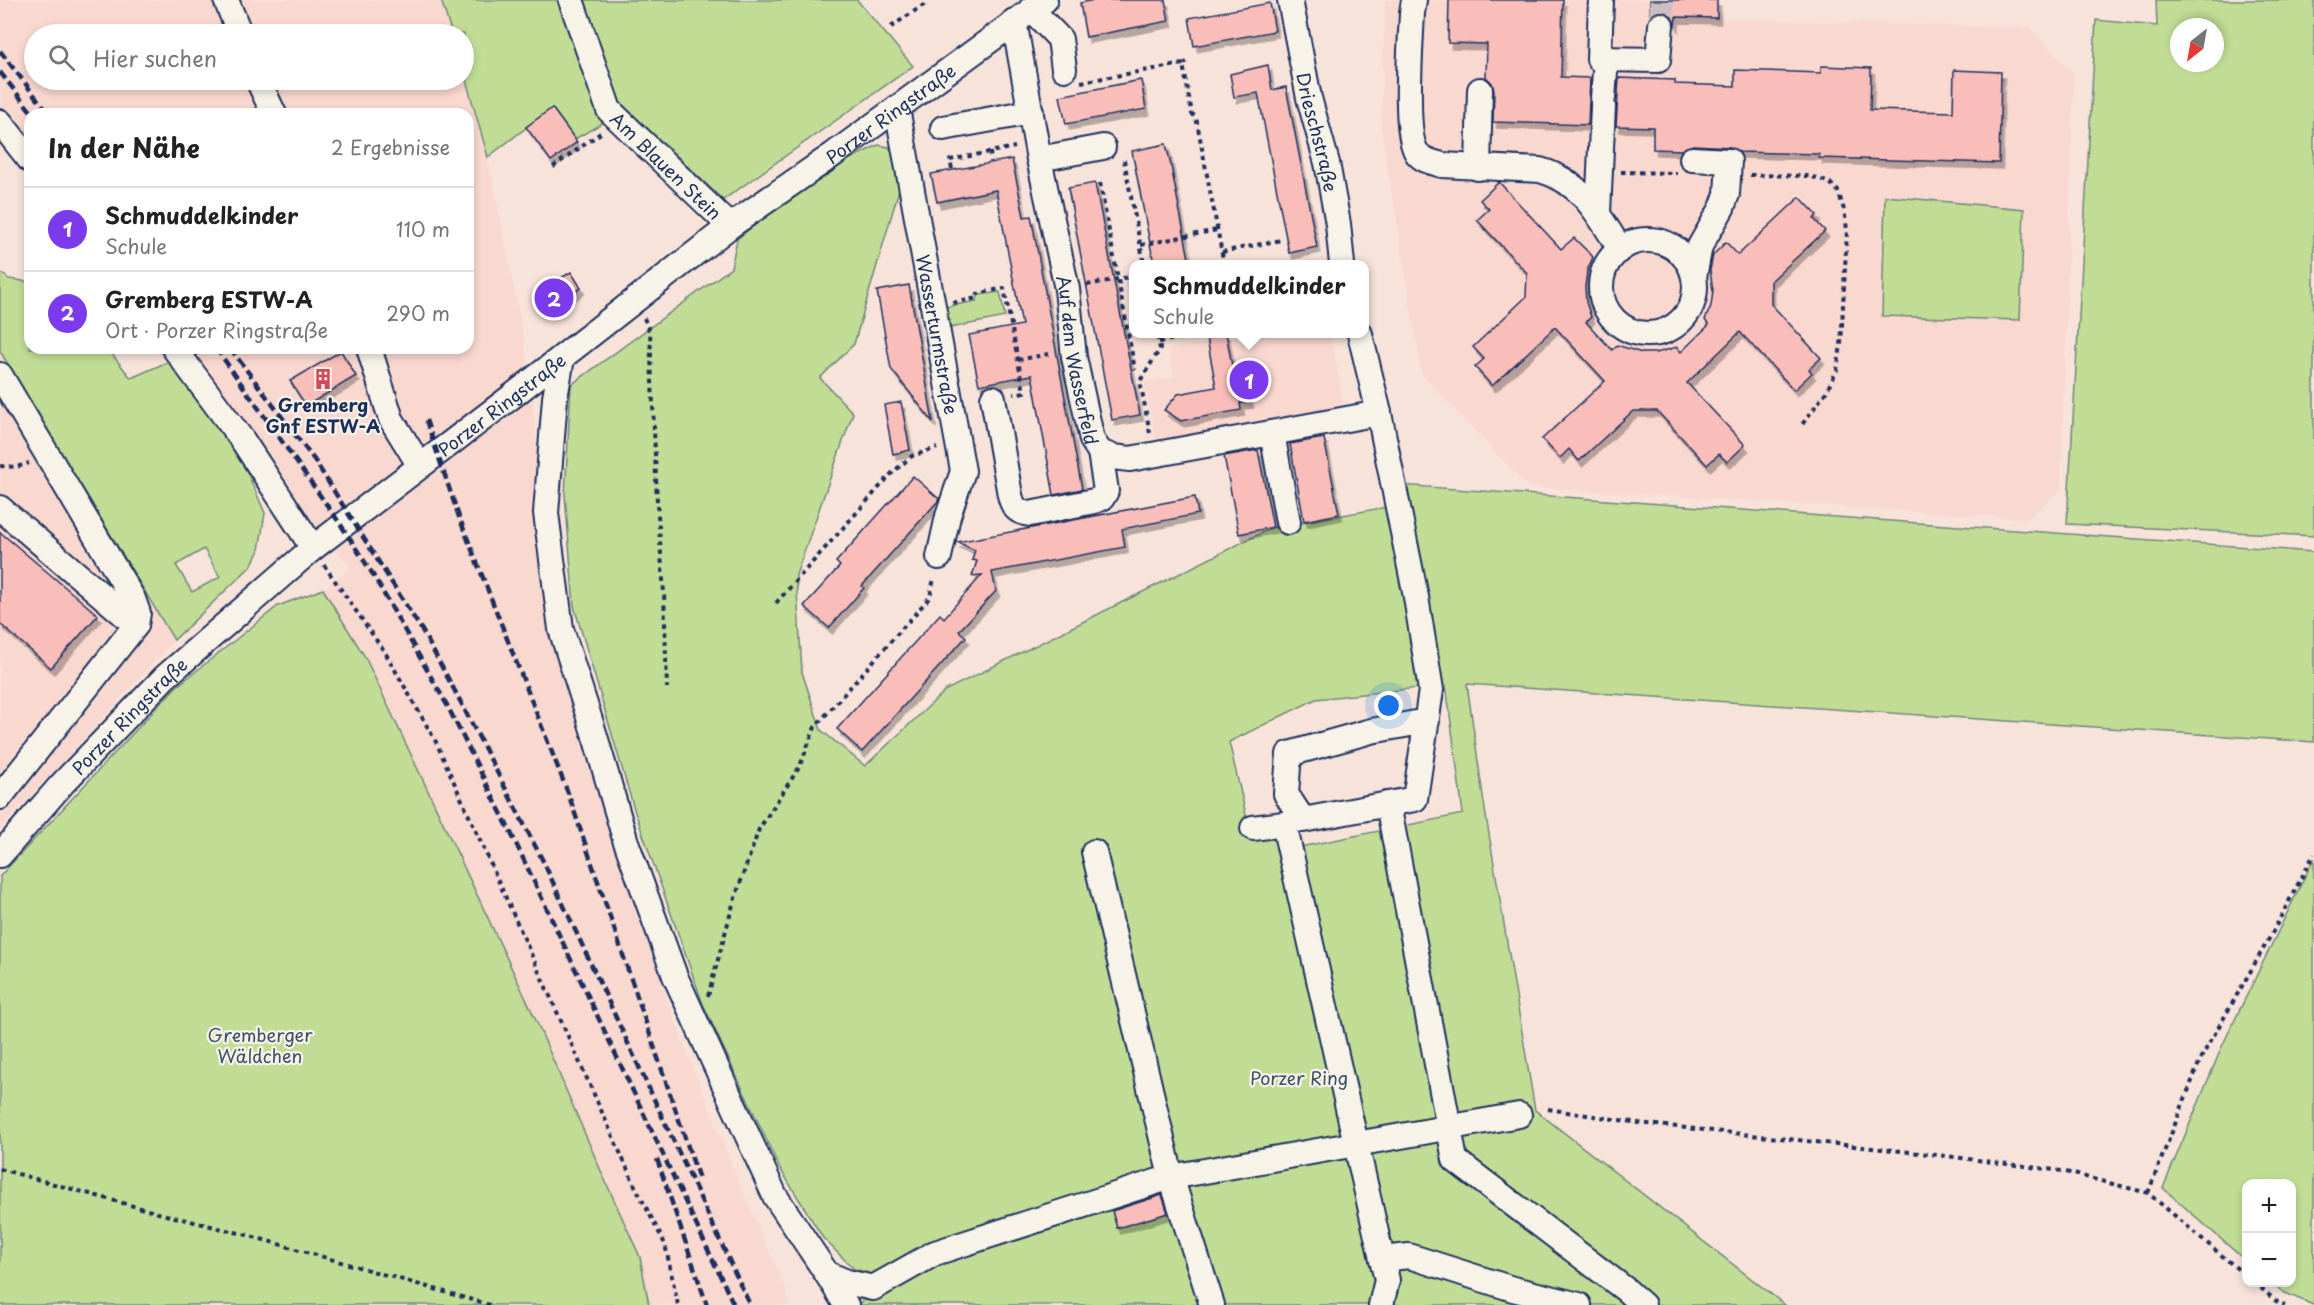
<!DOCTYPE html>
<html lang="de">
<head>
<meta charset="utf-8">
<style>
	:root { --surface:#fff; --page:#f6f6f6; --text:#222; --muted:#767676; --line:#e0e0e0; --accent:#7c3aed }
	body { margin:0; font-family:"Playpen Sans",sans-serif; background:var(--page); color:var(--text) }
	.controls { position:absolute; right:18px; bottom:18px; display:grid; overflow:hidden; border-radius:12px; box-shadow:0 3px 9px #0003 }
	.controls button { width:54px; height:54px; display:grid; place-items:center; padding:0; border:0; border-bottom:2px solid var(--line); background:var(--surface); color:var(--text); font:30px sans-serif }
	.compass { position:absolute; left:2170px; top:18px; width:54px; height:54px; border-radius:50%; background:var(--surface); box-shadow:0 3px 9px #0003; rotate:211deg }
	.you { position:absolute; left:1389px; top:706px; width:21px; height:21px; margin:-15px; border:4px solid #fff; border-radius:50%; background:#1a73e8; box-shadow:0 0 0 9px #1a73e833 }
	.badge { display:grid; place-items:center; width:39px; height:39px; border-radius:50%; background:var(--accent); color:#fff; font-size:20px; font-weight:700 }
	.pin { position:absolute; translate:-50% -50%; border:3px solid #fff; box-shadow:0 2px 6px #0006 }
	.popup { position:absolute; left:1129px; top:260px; width:240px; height:78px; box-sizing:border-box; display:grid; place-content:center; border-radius:12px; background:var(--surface); filter:drop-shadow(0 2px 4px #0005); font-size:20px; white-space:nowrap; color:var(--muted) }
	.popup b { font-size:22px; color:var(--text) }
	.popup::after { content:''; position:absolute; left:50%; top:100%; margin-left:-12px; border:12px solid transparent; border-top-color:var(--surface) }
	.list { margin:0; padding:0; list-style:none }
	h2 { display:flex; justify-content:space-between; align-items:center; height:78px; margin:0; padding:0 24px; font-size:26px }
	h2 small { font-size:20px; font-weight:400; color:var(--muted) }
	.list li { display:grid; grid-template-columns:39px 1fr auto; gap:18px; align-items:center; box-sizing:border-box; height:84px; padding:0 24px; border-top:2px solid var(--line) }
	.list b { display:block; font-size:22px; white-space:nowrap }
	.list p { margin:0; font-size:20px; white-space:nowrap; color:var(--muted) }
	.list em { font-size:20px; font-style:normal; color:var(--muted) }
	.icon { flex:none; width:33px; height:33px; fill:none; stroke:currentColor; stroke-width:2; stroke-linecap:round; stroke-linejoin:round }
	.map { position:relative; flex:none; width:2314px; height:1305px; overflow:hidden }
	.search { position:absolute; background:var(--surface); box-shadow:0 3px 9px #0003; left:24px; top:24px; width:450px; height:66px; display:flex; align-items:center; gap:15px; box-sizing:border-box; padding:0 21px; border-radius:33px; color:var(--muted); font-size:22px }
	.panel { position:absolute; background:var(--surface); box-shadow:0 3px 9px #0003; left:24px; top:108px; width:450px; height:246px; border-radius:18px }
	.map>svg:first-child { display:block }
</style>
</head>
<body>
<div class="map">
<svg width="2314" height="1305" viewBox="0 0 2314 1305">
	<defs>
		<filter id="shadow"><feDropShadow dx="3.5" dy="6" stdDeviation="0" flood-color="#0004"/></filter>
	</defs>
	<rect width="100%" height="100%" fill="#f8e3da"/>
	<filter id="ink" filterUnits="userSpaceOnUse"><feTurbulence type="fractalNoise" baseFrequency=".0167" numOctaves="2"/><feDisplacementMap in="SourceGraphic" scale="12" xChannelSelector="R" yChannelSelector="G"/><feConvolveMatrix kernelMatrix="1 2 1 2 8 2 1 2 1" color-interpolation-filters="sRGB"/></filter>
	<g filter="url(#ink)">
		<g fill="#f9d8d0">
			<path d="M0,0h441l11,34h-418v46h430v-7l24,84 36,181 33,271 35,165 84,250 65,163 45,102 4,16h-141l-9,-48 -36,-79 -69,-160 -170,-361 -42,-68 28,-21 -35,-41 -49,-77 -80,-102h281v-234h-438v32l-30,-37z"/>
			<path d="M1385,0h333v18l312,10 44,46 -13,415 -33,30 -500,-32 -106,-112 -41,-248z"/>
			<path d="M1245,334h86l13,73 -188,35 -11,-60 29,-5 -6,-27z"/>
			<path d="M0,351l174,289 -174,190z"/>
		</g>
		<g fill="#c1dd95" stroke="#6e867a" stroke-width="1.5" fill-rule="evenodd">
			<path d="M441,0h120l45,121 -31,18 -23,-31 -64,49 -24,-84v-39h-12z"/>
			<path d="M583,0h274l56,66 -190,134 -105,-100z"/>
			<path d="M2156,0h158v536l-247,-12 29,-504 61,6zM2179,27h36v36h-36z"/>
			<path d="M878,145l11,2 8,11 4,25 -47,161 -34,34 33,35 -57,162 6,97 19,58 44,36 81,-76 325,-162 133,-24 -3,-19 913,67v190l-847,-58 18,126 50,300 250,195h-930l34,-16 -7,-12 -28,-8 -31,-31 -44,-71 -76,-163 -68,-192 -61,-206 -9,-111 6,-110 160,-117 6,-29 83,-65zM1446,685l17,129 -163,33 -53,-28 -18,-77 87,-43z"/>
			<path d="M1885,196l139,13 -4,111 -138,-4z"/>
			<path d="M0,272l9,7 21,3v66h77l24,30 41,-18 61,80 32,73 -6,37 -8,16 -77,74 -174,-289zM204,549l16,28 -28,15 -16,-27z"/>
			<path d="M1000,292l5,25 -55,11 -5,-21 31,-6 3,-6z"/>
			<path d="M323,589l42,68 170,361 69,160 36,79 9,48h-649v-429l176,-189 102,-81z"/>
			<path d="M2314,858v447h-1l-30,-13 -11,-9 20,-1v-98h-46v77l-83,-73 60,-144z"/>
		</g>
		<g fill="#fabeba" stroke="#1b2f5e" stroke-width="1.5" filter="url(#shadow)">
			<path d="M1094,0h71l4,21 -83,16 -6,-34z"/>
			<path d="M1449,0h114l-2,77 29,1 -2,47 -95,-3 1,-32 -2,-7 -6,-6 1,-33 -39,-1z"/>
			<path d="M1650,0h67v18l-41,-1 -1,8 -5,-11 -7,-3 -7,1 -6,5z"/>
			<path d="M1270,3l5,28 -81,15 -5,-28z"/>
			<path d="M1268,65l4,25 14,-3 31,160 -28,6 -31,-160 -24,4 -4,-23z"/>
			<path d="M1821,66l50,2 -1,42 83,2 1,-42 47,2 -2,91 -180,-5v-4l-80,-2 -9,-5 -37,-2 -11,5 -29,-1v-22l-37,-1 3,-48 56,2v4l60,2v-16l86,3z"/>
			<path d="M1141,80l5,29 -80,15 -6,-28z"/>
			<path d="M552,108l25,34 -26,19 -25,-34z"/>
			<path d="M1166,144l4,17 20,103h-36l-22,-113z"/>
			<path d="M1012,159l12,58 7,-1 51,273 -28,6 -22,-120 -53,10 -10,-50 53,-10 -26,-135 -59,12 -6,-28z"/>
			<path d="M1499,182l62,67 13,-11 19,19 -6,14 -2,16 1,15 5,15 -5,5 26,28 5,-5 25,8h14l21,-6 4,5 28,-27 -4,-5 6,-14 2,-15 -3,-21 3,-15 13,-13 12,13 62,-58 17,18 -3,4 11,12 -54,50v23l50,54 -12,11 3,4 -18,17 -54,-58 -53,51 58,62 -18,17 -8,-8 -12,11 -50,-54h-24l-54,50 -10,-12 -9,9 -18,-19 63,-58 -50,-54 -63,59 -17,-19 9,-8 -11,-12 53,-50 1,-24 -50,-53 12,-11 -9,-9z"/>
			<path d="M1095,183l45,232 -28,5 -44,-232z"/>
			<path d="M571,272l10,16 -32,21 -11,-17z"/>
			<path d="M909,285l15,84 9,53 -42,-53 -14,-78z"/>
			<path d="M1206,333h20l8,44 11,-2 5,27 -10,1 1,7 -60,11 -17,-11 14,-16 38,-7z"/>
			<path d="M341,351l15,25 -50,30 -16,-25z"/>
			<path d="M901,402l9,48 -17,4 -9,-49z"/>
			<path d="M1324,438l15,76 -35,7 -14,-77z"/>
			<path d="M1258,450l15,77 -34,7 -15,-78z"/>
			<path d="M913,476l26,23 -1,2 -76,85 2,2 -35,40 -25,-22 36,-40 -4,-4z"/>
			<path d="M1195,497l3,17 -76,15 3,18 -133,25 4,19 -37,40 7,6 -104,115 -25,-23 103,-115 4,4 38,-43 -10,1 5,-15 -5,-1 3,-10 -18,-8z"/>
			<path d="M0,532l98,83 -47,53 -51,-44z"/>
			<path d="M1162,1195l6,18 -51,15 -5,-17z"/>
		</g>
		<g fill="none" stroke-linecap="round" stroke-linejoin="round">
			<path stroke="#ccbfc1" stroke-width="24" stroke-dasharray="24 12" stroke-linecap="butt" d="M1661,25l1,-25"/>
			<defs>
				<g id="minor">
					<path d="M226,0l14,34"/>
					<path id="s1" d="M571,0l38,110 121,116"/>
					<path id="s2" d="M1290,0l19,98 18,65 11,61 4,40"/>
					<path d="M1414,0l-2,13c-1,27 -9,120 5,140 6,8 16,9 25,12l98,5c41,11 59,45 80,79"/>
					<path d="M1601,0l-2,59 59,1 3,-35"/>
					<path d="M1031,9l29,30 4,30"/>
					<path id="s3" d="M1014,21l25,138 28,130 7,68 18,83 8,12 13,5 17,2 249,-46"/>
					<path d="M258,80l16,34"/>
					<path d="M1603,98l3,-39"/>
					<path id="s4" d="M897,108l66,363 -15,45 -9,41"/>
					<path d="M0,122l30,38"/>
					<path d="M943,128l88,-16"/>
					<path d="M1039,159l64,-12"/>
					<path d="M1692,159l37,2 -2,33 -5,14 -22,38 -6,31"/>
					<path d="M1478,168l2,-78"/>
					<path d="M1598,213l5,-107"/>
					<circle cx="1648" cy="287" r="47"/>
					<path d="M1360,334l19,79 37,184 15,93 -16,109 -112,21 -17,-26 3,-40 82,-23 56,-10"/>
					<path d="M174,348l69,93 70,107"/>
					<path d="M369,348l22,71 29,47"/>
					<path d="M562,358l-7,40 -9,115 15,116 34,107 30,103 50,137 100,220 52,78 20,8 26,6 62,-35 236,-76 348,-62"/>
					<path d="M0,375l133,224 5,14 -2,12 -136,172"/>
					<path d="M993,398l17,97c3,13 7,17 20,19l64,-13 8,-3 4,-7 -6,-39"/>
					<path d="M1272,433l16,89"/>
					<path d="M0,508l136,117"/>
					<path d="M1388,804l67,356 171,130 17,15"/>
					<path d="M1253,828l31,-4 98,435 5,21 -6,25"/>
					<path d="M1094,852l77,325 41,128"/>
					<path id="s5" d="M0,855l62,-71 103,-107 148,-129 198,-151 219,-171 104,-72 211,-154"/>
					<path d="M1382,1259l27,-3 104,33 66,16"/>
					<path d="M827,1274l19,31"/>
				</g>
			</defs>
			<use href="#minor" stroke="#1b2f5e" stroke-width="28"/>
			<g stroke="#1b2f5e" stroke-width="4" stroke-dasharray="4.5 4.5" stroke-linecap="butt">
				<path d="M891,27l37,-25"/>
				<path d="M1183,64l6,-3"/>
				<path d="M1081,82l102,-18 9,50 4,3 28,147"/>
				<path d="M990,152l1,10"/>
				<path d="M1124,160l20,104"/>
				<path d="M553,167l49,-35"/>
				<path d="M952,169l-2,-9 65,-13"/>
				<path d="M1621,172l56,1"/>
				<path d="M1750,175l60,1 20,7 8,8 6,19 3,19 -6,116 -4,25 -11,22 -25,34"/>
				<path d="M1100,183l35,187"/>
				<path d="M1141,245l76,-15"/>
				<path d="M1222,252l59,-12"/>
				<path d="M1087,285l47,-9"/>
				<path d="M953,303l24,-5v-4l27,-6 20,104 -10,2"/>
				<path d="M644,318l6,14 7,170 7,91 3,95"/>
				<path d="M1159,342l44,-8"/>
				<path d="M1018,360l35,-7"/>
				<path d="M1150,433l-10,-52 20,-32 -3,-15"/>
				<path d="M0,466l17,1 12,-4"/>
				<path d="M324,565l62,89 50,88 200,446 29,56 13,61"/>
				<path d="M776,603l117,-131 19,-16 25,-8"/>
				<path d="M708,996l26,-95 25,-72 41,-63 15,-39 115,-130 4,-19"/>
				<path d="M1548,1109l91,14 299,32 124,16 86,22 98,83"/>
				<path d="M0,1169l162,45 85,21 243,70"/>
				<path d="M2148,1193l53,-135 69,-121 44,-83"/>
				<path d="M2254,1282l22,19 9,4"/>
			</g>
			<use href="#minor" stroke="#f7f3e8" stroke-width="24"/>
			<g stroke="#1b2f5e" stroke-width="4.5" stroke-dasharray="9 4.5" stroke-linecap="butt">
				<path d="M0,51l49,63"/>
				<path d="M0,72l33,42"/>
				<path d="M216,348l125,177 31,48 75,132 65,130 222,470"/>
				<path d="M230,348l85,113 108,171 34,63 86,166 207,444"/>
				<path d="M426,420l33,97 109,276 132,389"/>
				<path d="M657,1159l50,146"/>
			</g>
		</g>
	</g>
	<defs>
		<symbol id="building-bare" viewBox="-9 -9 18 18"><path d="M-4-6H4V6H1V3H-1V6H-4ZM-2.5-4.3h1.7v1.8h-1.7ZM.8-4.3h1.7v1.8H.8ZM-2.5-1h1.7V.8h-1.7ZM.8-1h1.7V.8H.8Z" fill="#d1495b" stroke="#f7f3e8" stroke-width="2.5" paint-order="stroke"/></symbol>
	</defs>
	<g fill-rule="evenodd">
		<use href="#building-bare" x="308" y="364" width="30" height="30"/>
	</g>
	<g text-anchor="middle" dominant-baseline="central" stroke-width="4.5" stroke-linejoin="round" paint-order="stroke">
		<g font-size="18" fill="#1b2f5e" stroke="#f7f3e8">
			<text stroke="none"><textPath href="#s5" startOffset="1162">Porzer Ringstraße</textPath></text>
			<text stroke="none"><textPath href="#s2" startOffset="135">Drieschstraße</textPath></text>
			<text stroke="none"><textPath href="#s1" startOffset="196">Am Blauen Stein</textPath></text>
			<text stroke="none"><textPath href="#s4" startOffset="230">Wasserturmstraße</textPath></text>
			<text stroke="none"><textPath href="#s3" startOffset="345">Auf dem Wasserfeld</textPath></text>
			<text stroke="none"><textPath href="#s5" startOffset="676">Porzer Ringstraße</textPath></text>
			<text stroke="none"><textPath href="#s5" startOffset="190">Porzer Ringstraße</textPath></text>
		</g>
		<g font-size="18" font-weight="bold" fill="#1b2f5e" stroke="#f7f3e8">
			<text x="323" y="404">Gremberg<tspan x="323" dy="21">Gnf ESTW-A</tspan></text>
		</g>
		<g font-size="18" fill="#3c5269" stroke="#f7f3e8">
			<text x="260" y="1034">Gremberger<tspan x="260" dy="21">Wäldchen</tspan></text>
			<text x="1299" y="1077">Porzer Ring</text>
		</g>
	</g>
</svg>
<div class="controls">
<button>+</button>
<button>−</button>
</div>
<svg class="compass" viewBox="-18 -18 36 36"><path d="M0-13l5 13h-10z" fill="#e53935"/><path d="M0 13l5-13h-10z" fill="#767676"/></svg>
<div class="you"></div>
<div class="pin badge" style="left:1249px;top:380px">1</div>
<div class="popup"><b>Schmuddelkinder</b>Schule</div>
<div class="pin badge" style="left:554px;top:298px">2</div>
<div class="search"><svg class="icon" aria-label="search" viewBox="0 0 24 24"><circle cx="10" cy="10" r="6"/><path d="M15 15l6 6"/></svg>Hier suchen</div>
<section class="panel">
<h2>In der Nähe<small>2 Ergebnisse</small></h2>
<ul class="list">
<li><span class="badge">1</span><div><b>Schmuddelkinder</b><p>Schule</p></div><em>110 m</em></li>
<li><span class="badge">2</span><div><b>Gremberg ESTW-A</b><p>Ort · Porzer Ringstraße</p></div><em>290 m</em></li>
</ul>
</section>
</div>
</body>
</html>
